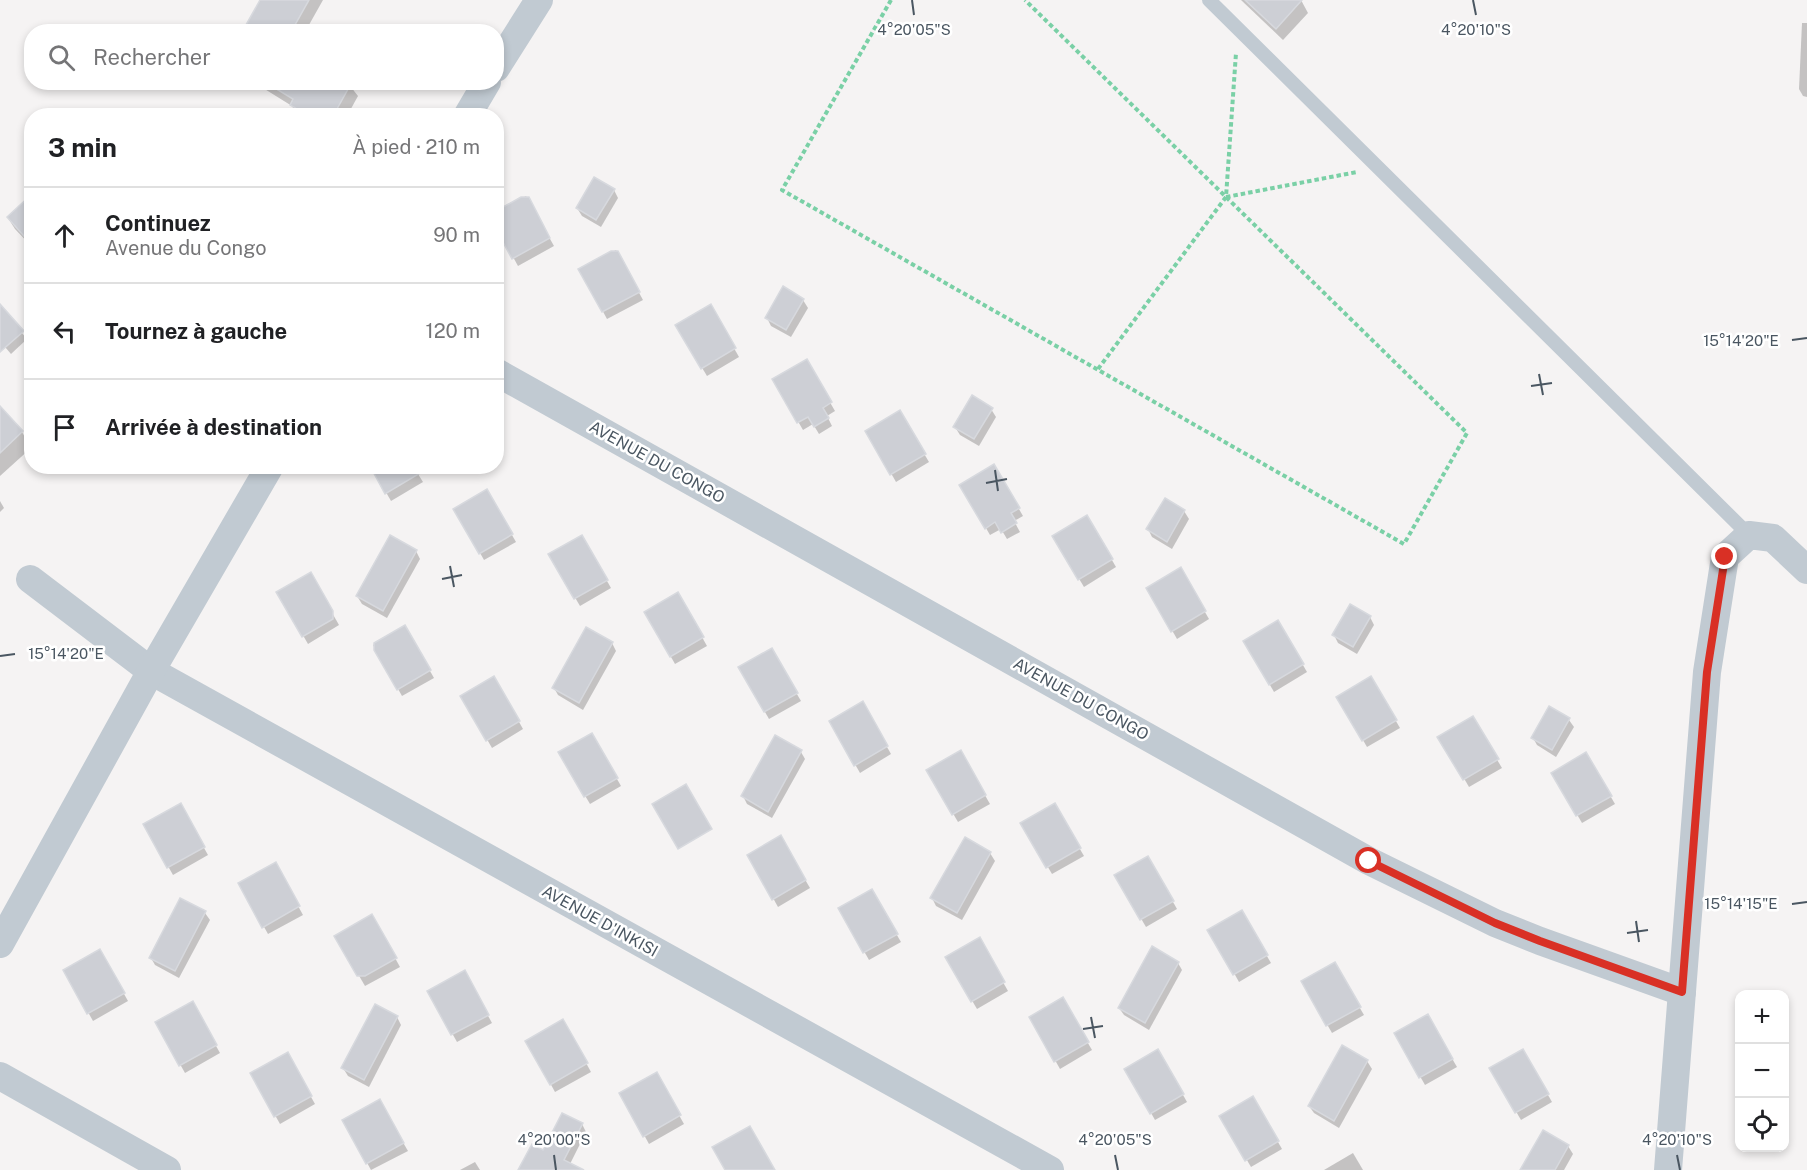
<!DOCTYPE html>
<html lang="fr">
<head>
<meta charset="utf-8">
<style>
	:root { --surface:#fff; --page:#f2f2f2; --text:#202124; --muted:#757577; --line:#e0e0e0 }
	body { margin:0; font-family:"Public Sans",sans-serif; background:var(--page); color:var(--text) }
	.controls { position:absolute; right:18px; bottom:18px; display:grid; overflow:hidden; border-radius:12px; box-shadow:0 3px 9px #0003 }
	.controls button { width:54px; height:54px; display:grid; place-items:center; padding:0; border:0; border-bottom:2px solid var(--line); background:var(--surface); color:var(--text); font:30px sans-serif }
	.stop { position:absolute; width:18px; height:18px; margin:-14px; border:4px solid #d93025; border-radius:50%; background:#fff }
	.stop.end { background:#d93025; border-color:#fff; box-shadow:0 2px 6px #0008 }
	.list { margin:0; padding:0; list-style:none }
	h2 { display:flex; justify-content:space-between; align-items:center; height:78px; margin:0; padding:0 24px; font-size:26px }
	h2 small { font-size:20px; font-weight:400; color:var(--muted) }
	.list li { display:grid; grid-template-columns:39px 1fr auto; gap:18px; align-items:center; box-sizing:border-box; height:96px; padding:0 24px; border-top:2px solid var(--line) }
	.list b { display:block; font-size:22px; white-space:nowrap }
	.list p { margin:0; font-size:20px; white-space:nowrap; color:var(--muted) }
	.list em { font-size:20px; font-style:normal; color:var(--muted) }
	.icon { flex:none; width:33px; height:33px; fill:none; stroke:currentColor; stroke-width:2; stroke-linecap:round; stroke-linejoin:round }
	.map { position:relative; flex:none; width:1807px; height:1170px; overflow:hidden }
	.search { position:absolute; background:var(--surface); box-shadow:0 3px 9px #0003; left:24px; top:24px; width:480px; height:66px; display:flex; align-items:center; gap:15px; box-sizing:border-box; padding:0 21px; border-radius:24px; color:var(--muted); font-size:22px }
	.panel { position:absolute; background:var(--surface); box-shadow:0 3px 9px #0003; left:24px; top:108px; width:480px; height:366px; border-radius:24px }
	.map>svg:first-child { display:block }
</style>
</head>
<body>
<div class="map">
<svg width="1807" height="1170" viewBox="0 0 1807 1170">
	<rect width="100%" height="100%" fill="#f5f3f3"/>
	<g fill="#0003">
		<path d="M262,0h61l-18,32h-62z"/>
		<path d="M1241,0h60l7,13 -25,27z"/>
		<path d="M1802,23h5v74l-4,-1 -4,-7z"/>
		<path d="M260,82h87l11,14 -11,20h-49l-6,-10 -29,-18z"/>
		<path d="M614,190l4,8 -17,29 -19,-11 -5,-8z"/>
		<path d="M526,196l28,50 -36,20 -22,-40v-13z"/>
		<path d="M32,207v40l-17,-18 -7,-11z"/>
		<path d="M616,250l27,50 -36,19 -27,-50z"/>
		<path d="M803,300l5,8 -17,29 -20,-11 -4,-8z"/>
		<path d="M710,306l29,51 -32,19 -30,-50z"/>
		<path d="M0,307l27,32 -16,15 -11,-13z"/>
		<path d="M806,361l29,50 -8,5 5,10 -13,8 -6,-10 -10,6 -29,-50z"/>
		<path d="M0,408l22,24 9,16 -31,28z"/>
		<path d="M991,409l5,8 -17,29 -19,-11 -5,-8z"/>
		<path d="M899,412l30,50 -33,20 -29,-51z"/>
		<path d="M371,466h42l10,16 -32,19z"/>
		<path d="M994,466l29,50 -9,5 6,11 -13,7 -6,-10 -11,6 -29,-50z"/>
		<path d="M487,491l29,51 -32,18 -29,-51z"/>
		<path d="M0,501l4,7 -4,4z"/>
		<path d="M1184,511l5,8 -17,30 -20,-12 -4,-8z"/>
		<path d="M1087,517l29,50 -32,20 -30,-50z"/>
		<path d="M582,537l29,51 -31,18 -30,-51z"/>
		<path d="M416,551l4,8 -33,59 -25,-14 -5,-8z"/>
		<path d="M1180,569l29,50 -32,20 -29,-51z"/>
		<path d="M310,574l29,51 -31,19 -30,-52z"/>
		<path d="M678,594l29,52 -32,18 -29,-51z"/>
		<path d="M1370,617l4,8 -17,29 -19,-11 -4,-8z"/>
		<path d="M1278,622l29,50 -33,20 -29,-51z"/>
		<path d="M405,627l29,51 -32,18 -29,-51z"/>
		<path d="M612,643l4,8 -33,59 -25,-15 -4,-7z"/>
		<path d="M771,650l30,51 -32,18 -29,-51z"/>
		<path d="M494,678l29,51 -31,19 -30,-52z"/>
		<path d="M1371,678l29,50 -33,19 -29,-50z"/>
		<path d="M862,703l29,51 -31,19 -29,-51z"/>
		<path d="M1472,718l30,50 -33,19 -29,-50z"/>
		<path d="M1569,720l5,7 -18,30 -19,-12 -4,-7z"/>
		<path d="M592,735l29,51 -31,18 -30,-51z"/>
		<path d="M801,752l4,7 -33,59 -25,-14 -4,-8z"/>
		<path d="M960,752l30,52 -32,18 -30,-51z"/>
		<path d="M1586,754l29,50 -33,19 -29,-50z"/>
		<path d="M180,805l28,50 -35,20 -28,-50z"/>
		<path d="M1054,805l30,51 -32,18 -30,-51z"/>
		<path d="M780,837l30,51 -32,19 -29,-52z"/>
		<path d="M990,853l5,8 -33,59 -26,-14 -4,-8z"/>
		<path d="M1148,858l29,51 -31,18 -30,-51z"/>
		<path d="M275,864l28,51 -35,19 -28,-50z"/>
		<path d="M871,891l30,51 -32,18 -29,-51z"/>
		<path d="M1241,912l30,51 -32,19 -29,-52z"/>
		<path d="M205,913l5,7 -31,58 -24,-13 -4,-7z"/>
		<path d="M372,916l28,51 -35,19 -29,-50z"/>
		<path d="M979,940l29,51 -31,18 -30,-51z"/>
		<path d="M100,951l28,50 -35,20 -28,-50z"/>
		<path d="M1178,963l4,7 -33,60 -25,-15 -5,-7z"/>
		<path d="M1334,964l30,51 -32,18 -29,-51z"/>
		<path d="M464,972l28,51 -35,19 -28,-50z"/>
		<path d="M1062,999l30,51 -32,19 -29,-52z"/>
		<path d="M192,1003l28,50 -35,20 -28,-50z"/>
		<path d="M1427,1016l30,51 -32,18 -29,-51z"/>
		<path d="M397,1017l4,8 -32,62 -21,-11 -5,-8z"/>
		<path d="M563,1021l28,51 -36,20 -28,-51z"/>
		<path d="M1158,1051l29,51 -32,18 -29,-51z"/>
		<path d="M1523,1051l29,51 -31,18 -30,-51z"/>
		<path d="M287,1054l28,50 -35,20 -28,-50z"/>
		<path d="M1367,1061l5,8 -33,59 -25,-15 -5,-7z"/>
		<path d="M656,1074l28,50 -35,20 -28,-51z"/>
		<path d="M1253,1098l29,51 -31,18 -30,-51z"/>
		<path d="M379,1101l29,50 -37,19 -27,-49z"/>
		<path d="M582,1124l4,8 -19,38h-46z"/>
		<path d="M1568,1146l5,8 -9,16h-42z"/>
		<path d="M1353,1153l10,17h-39z"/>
		<path d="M475,1162l5,8h-20z"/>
	</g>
	<g fill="#cdcfd5" stroke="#d7d9de" stroke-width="1.5">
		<path d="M260,0h49l-18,32h-49z"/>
		<path d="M1245,0h57l-26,29z"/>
		<path d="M265,82h87l-19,34h-24l-19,-11 3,-6z"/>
		<path d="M594,177l21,12 -19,31 -20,-12z"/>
		<path d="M32,194v51l-25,-28z"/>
		<path d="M521,197h8l21,41 -38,21 -16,-30v-18z"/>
		<path d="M611,251h7l22,41 -38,20 -24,-43z"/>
		<path d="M783,286l21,13 -18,31 -21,-12z"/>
		<path d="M0,304l24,27 -24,21z"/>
		<path d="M711,304l25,44 -35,21 -26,-44z"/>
		<path d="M807,359l25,43 -9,6 6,10 -15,9 -6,-10 -11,6 -25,-44z"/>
		<path d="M972,395l21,13 -19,31 -21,-12z"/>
		<path d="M0,406l23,25 -23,22z"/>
		<path d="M900,410l26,44 -36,21 -25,-44z"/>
		<path d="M994,464l26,44 -9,5 6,10 -16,10 -6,-11 -10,7 -26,-44z"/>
		<path d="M370,466h62l-47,28z"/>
		<path d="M487,489l26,45 -34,20 -26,-45z"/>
		<path d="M1165,498l20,12 -18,32 -21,-13z"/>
		<path d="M1087,515l26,44 -35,21 -26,-44z"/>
		<path d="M390,535l27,15 -34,61 -27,-15z"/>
		<path d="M582,535l26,45 -34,19 -26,-45z"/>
		<path d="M1181,567l25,44 -35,21 -25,-44z"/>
		<path d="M311,572l22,39v8l-31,18 -26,-45z"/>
		<path d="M678,592l26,45 -34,20 -26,-45z"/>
		<path d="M1350,604l21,12 -18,31 -21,-12z"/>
		<path d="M1278,620l26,44 -35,21 -26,-44z"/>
		<path d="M405,625l26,45 -34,20 -23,-40v-7z"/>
		<path d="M586,627l27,15 -34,61 -27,-15z"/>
		<path d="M772,648l26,45 -34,19 -26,-45z"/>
		<path d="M494,676l26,45 -34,20 -26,-45z"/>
		<path d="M1371,676l26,44 -35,21 -26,-44z"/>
		<path d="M863,701l25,45 -34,20 -25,-45z"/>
		<path d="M1549,706l21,12 -18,32 -21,-12z"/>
		<path d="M1473,716l26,43 -36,21 -26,-43z"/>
		<path d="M592,733l26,45 -34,19 -26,-45z"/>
		<path d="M775,735l27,15 -34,62 -27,-16z"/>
		<path d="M961,750l25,45 -34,20 -26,-45z"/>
		<path d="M1586,752l26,44 -36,20 -25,-43z"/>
		<path d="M686,784l26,45 -34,20 -26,-45z"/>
		<path d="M181,803l24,44 -38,21 -24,-44z"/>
		<path d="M1055,803l26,45 -35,20 -26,-45z"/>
		<path d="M781,835l25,45 -34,20 -25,-45z"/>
		<path d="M965,837l26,15 -34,61 -27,-15z"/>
		<path d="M1148,856l26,45 -34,19 -26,-45z"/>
		<path d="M276,862l24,44 -38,22 -24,-45z"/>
		<path d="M872,889l26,45 -35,19 -25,-45z"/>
		<path d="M180,898l26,13 -31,60 -26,-13z"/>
		<path d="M1242,910l26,45 -35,20 -26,-45z"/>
		<path d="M372,914l25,44 -32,18h-8l-23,-40z"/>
		<path d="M980,937l25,45 -34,20 -26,-45z"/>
		<path d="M1152,946l27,16 -34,61 -27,-15z"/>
		<path d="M100,949l25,44 -38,21 -24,-44z"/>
		<path d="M1335,962l26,45 -35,19 -25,-45z"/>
		<path d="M465,970l24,45 -38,20 -24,-44z"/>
		<path d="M1063,997l26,45 -35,20 -25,-45z"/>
		<path d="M193,1001l24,44 -38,21 -24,-44z"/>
		<path d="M375,1004l23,12 -34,64 -23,-12z"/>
		<path d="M1428,1014l25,45 -34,19 -25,-45z"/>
		<path d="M563,1019l25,44 -38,22 -25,-44z"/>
		<path d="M1342,1045l26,15 -34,61 -26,-15z"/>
		<path d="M1158,1049l26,45 -34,20 -26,-45z"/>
		<path d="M1523,1049l26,45 -34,19 -26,-45z"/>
		<path d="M288,1052l24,44 -38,21 -24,-44z"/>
		<path d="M657,1072l24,43 -38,22 -24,-44z"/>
		<path d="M1253,1096l26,45 -34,20 -26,-45z"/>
		<path d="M380,1099l24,44 -38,21 -24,-44z"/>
		<path d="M562,1113l21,10 -19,37 20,10h-66l14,-26 11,6z"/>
		<path d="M750,1126l25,44h-50l-13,-23z"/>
		<path d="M1543,1130l26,15 -14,25h-35z"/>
	</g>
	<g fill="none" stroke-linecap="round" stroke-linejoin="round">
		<g stroke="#7ad0a6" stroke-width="4" stroke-dasharray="4.5 3" stroke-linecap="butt">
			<path d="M891,0l-109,190 622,354 63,-111 -442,-433"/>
			<path d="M1226,197l131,-25"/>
			<path d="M1098,369l128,-172 10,-144"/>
		</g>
		<path stroke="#c1cad2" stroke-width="14" d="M1209,0l540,535"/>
		<g stroke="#c1cad2" stroke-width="28">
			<path d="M496,68l43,-68"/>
			<path d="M467,116l20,-34"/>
			<path d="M496,372l873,489 126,62 45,18 142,51"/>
			<path d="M30,579l121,92 899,499"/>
			<path d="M0,944l151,-273 119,-205"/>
			<path d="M0,1076l167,94"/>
			<path d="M1668,1170l39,-498 18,-115 24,-22 24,3 34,32"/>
		</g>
	</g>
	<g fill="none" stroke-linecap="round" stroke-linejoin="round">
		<path stroke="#d93025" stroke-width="8" d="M1369,861l126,62 45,18 142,51 25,-320 18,-115"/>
	</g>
	<path fill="none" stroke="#4a5661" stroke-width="2" d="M912,0l2,15M1473,0l3,15M1792,340l15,-2M1539,374l4,21M1531,386l21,-3M995,470l3,21M986,483l21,-4M450,566l4,21M442,579l20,-4M0,656l15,-2M1792,904l15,-2M1636,921l3,21M1627,933l21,-3M1091,1017l4,21M1083,1029l20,-3M554,1155l2,15M1115,1155l3,15M1677,1155l3,15"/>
	<g text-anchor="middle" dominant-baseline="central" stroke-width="5" stroke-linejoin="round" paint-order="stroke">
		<g font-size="16" fill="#4a5661" stroke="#fff">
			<text transform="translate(657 462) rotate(29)">AVENUE DU CONGO</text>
			<text transform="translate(1081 699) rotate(29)">AVENUE DU CONGO</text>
			<text transform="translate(600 921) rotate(29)">AVENUE D'INKISI</text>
		</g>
	</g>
	<g font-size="15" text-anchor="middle" fill="#4a5661" stroke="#fff" stroke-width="5" stroke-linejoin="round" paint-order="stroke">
		<text x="914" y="35">4°20'05"S</text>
		<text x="1476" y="35">4°20'10"S</text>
		<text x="1741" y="346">15°14'20"E</text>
		<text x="66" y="659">15°14'20"E</text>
		<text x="1741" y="909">15°14'15"E</text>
		<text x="554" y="1145">4°20'00"S</text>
		<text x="1115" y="1145">4°20'05"S</text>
		<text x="1677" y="1145">4°20'10"S</text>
	</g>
</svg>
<div class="controls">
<button>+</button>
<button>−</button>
<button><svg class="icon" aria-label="locate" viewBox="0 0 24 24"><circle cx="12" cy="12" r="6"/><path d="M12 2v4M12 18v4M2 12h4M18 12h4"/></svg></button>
</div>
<div class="stop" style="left:1369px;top:861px"></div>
<div class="stop end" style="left:1725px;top:557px"></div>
<div class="search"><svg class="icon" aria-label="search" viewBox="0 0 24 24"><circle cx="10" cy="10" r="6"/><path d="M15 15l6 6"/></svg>Rechercher</div>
<section class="panel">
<h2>3 min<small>À pied · 210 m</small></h2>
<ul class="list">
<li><svg class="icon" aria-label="ahead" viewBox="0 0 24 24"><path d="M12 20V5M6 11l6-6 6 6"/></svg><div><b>Continuez</b><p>Avenue du Congo</p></div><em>90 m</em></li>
<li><svg class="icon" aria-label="left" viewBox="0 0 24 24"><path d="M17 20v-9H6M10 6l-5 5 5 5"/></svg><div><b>Tournez à gauche</b></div><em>120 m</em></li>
<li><svg class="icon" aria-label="arrive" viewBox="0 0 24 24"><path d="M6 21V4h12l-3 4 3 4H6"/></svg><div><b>Arrivée à destination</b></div></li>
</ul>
</section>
</div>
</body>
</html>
